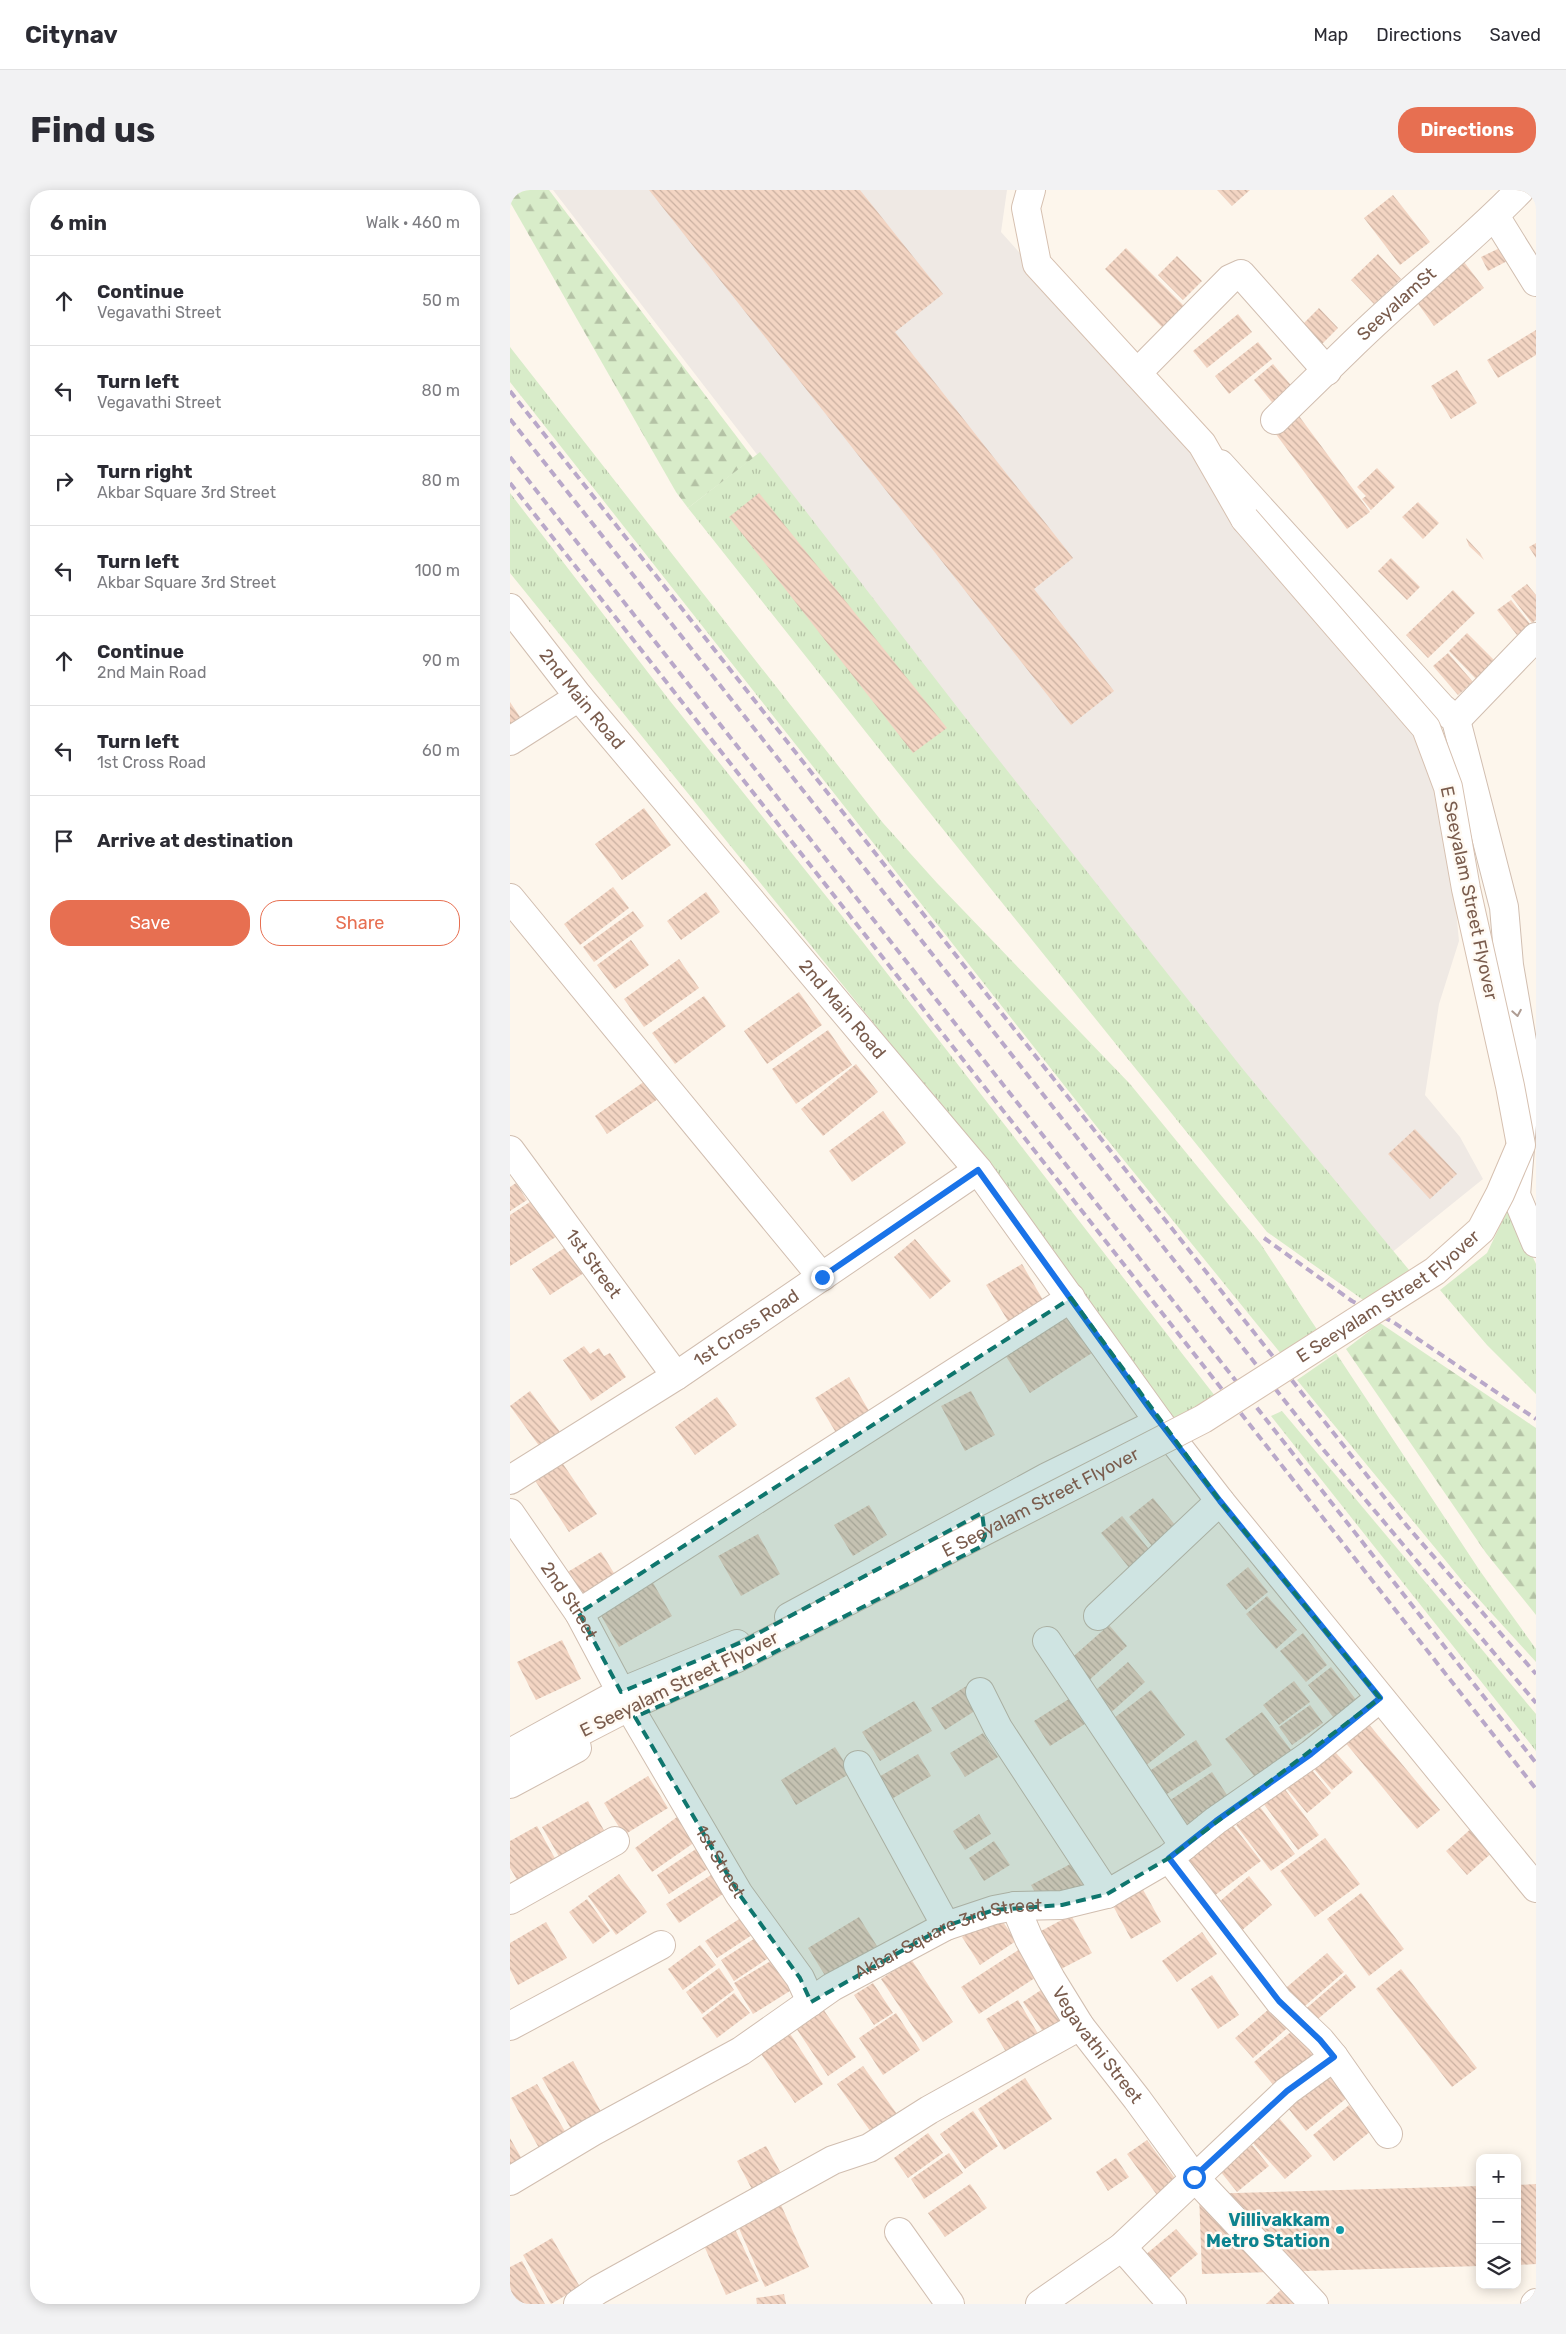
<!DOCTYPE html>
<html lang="en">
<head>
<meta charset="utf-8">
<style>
	:root { --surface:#fff; --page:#f2f2f3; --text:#2b2b33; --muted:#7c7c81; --line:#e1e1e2; --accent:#e76f51 }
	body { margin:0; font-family:Rubik,sans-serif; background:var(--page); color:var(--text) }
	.controls { position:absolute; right:15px; bottom:15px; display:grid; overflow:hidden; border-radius:10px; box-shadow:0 2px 12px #0003 }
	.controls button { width:45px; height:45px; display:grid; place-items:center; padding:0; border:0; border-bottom:1px solid var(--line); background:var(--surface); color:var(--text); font:25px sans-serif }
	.stop { position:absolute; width:15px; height:15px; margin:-11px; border:4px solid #1a73e8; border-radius:50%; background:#fff }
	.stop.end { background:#1a73e8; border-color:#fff; box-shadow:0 1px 5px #0008 }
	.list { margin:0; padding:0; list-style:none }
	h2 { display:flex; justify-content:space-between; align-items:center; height:65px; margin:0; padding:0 20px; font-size:21px }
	h2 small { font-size:16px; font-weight:400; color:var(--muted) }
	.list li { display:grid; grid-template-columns:32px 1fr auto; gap:15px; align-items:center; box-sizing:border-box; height:90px; padding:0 20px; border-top:1px solid var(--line) }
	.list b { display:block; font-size:19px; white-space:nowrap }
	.list p { margin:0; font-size:16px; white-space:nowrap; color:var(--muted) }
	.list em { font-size:16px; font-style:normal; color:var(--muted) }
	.actions { display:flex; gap:10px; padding:15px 20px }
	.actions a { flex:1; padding:11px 0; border:1px solid var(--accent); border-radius:20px; text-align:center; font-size:18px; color:var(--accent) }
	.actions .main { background:var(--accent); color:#fff }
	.icon { flex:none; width:28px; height:28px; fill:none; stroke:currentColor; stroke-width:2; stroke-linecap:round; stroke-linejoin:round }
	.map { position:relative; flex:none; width:1026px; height:2114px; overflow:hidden; border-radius:20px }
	header { display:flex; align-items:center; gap:30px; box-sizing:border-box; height:70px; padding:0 25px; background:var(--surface); border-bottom:1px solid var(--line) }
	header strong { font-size:24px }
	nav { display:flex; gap:28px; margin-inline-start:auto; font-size:18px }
	.intro { display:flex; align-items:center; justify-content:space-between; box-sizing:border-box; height:120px; padding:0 30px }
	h1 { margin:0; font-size:35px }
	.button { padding:12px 22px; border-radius:20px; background:var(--accent); color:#fff; font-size:18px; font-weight:700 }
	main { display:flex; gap:30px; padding:0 30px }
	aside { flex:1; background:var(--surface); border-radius:20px; box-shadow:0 2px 12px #0003 }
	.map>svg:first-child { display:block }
</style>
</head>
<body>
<header>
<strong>Citynav</strong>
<nav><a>Map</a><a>Directions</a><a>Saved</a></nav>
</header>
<div class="intro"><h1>Find us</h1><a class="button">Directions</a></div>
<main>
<aside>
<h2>6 min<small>Walk · 460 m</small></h2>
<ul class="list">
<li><svg class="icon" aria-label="ahead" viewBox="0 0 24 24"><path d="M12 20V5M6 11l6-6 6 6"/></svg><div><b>Continue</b><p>Vegavathi Street</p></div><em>50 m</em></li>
<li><svg class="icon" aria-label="left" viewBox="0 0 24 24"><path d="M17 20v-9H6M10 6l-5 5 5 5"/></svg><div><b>Turn left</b><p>Vegavathi Street</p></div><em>80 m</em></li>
<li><svg class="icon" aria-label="right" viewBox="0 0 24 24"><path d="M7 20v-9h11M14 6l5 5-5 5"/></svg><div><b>Turn right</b><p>Akbar Square 3rd Street</p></div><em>80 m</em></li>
<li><svg class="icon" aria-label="left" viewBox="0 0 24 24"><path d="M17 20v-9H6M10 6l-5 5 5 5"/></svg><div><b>Turn left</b><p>Akbar Square 3rd Street</p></div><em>100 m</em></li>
<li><svg class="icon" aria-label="ahead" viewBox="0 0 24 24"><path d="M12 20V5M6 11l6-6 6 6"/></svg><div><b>Continue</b><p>2nd Main Road</p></div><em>90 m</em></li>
<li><svg class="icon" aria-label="left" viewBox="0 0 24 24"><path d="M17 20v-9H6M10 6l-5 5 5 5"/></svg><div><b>Turn left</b><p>1st Cross Road</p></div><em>60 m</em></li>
<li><svg class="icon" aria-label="arrive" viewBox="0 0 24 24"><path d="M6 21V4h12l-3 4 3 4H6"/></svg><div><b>Arrive at destination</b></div></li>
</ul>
<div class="actions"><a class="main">Save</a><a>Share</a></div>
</aside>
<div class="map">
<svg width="1026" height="2114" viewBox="0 0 1026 2114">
	<defs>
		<pattern id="grass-tufts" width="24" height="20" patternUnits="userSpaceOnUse" patternTransform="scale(1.25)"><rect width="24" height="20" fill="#d8ecc9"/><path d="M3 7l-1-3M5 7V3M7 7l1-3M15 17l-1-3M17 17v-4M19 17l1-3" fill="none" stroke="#b4c2a5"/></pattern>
		<pattern id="forest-firs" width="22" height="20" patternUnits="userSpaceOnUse" patternTransform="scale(1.25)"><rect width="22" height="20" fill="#d8ecc9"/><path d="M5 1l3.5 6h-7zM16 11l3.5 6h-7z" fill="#b4c2a5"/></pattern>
		<pattern id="building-back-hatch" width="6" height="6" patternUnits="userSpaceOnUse" patternTransform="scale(1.25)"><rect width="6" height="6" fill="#f3d5c3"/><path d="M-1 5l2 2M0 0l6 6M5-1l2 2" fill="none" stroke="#cab0a1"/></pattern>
	</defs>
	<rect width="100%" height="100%" fill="#fdf6ec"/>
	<path fill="#efe9e4" d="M43,0h454l-6,42 437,489 21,220 -20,63 -14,91 35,42 23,42 -103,83z"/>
	<g fill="url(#grass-tufts)">
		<path d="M0,157l373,476 54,60 193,201 130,159 58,88 -36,24 -185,-228 -587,-745z"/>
		<path d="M250,262l201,260 281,356 172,208 -45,28 -102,-72 -329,-409 -250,-315z"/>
		<path d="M0,303l160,208 192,240 353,455 -42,29 -188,-264 -475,-588z"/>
		<path d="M999,1017l27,57v130l-49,-49 -47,-55 47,-37z"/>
		<path d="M826,1163l144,218 56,78v13l-72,-79 -167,-203z"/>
		<path d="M772,1221l254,303v37l-265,-335z"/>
	</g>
	<g fill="url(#forest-firs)">
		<path d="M0,0h39l204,268 -65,50 -12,-16 -166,-290z"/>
		<path d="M870,1133l156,105v187l-50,-62 -140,-204z"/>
	</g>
	<g fill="url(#building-back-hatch)">
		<path d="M139,0h211l83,104 -48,38 178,226 -39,31 80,102 -43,34z"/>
		<path d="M707,0h33l-18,16z"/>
		<path d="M883,5l37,47 -30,23 -36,-47z"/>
		<path d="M998,54l7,13 -27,14 -7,-14z"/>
		<path d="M616,58l58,58 -22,21 -57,-58z"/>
		<path d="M868,64l23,25 -27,25 -23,-24z"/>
		<path d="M667,66l25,25 -19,19 -25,-25z"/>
		<path d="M951,68l23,30 -50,38 -23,-32z"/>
		<path d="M809,118l19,20 -20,20 -19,-20z"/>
		<path d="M728,124l14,18 -45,36 -14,-17z"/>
		<path d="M1026,140v25l-38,23 -11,-18z"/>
		<path d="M748,152l14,17 -43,35 -14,-18z"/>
		<path d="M763,174l22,26 -20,16 -21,-26z"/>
		<path d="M947,180l20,33 -26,16 -20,-33z"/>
		<path d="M789,226l71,96 -23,17 -72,-96z"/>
		<path d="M867,278l18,19 -24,23 -9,-11 4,-3 -9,-9z"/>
		<path d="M249,303l188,235 -34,25 -184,-236z"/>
		<path d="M908,312l21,21 -16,16 -21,-22z"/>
		<path d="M956,348l14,15 4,7 -15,-14z"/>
		<path d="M1026,353v15l-7,-11z"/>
		<path d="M881,368l29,29 -13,13 -29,-29z"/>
		<path d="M1017,394l9,11v25l-4,3 -21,-27z"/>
		<path d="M943,400l22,23 -47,45 -22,-23z"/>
		<path d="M1001,410l19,24 -13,11 -20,-25z"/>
		<path d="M957,443l28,28 -19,18 -27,-28z"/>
		<path d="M938,463l25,29 -15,13 -25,-29z"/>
		<path d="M0,512l10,15 -10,7z"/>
		<path d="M134,618l27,37 -49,35 -27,-36z"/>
		<path d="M103,697l16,21 -49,37 -16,-21z"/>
		<path d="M196,702l14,20 -39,28 -14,-19z"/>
		<path d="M123,721l11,15 -50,36 -11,-15z"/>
		<path d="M121,750l18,25 -34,24 -18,-24z"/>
		<path d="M169,769l20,29 -55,39 -20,-28z"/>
		<path d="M289,802l23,33 -55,39 -23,-33z"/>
		<path d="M194,806l22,30 -51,38 -23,-31z"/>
		<path d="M318,840l24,35 -56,39 -24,-35z"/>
		<path d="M346,874l22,28 -55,44 -22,-27z"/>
		<path d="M135,891l13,18 -51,35 -12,-18z"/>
		<path d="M373,921l23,32 -54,39 -23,-31z"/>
		<path d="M905,939l42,45 -27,25 -42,-45z"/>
		<path d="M6,993l11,17 -17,11v-24z"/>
		<path d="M29,1006l23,37 -52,33v-51z"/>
		<path d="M405,1049l36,42 -21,18 -36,-42z"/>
		<path d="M59,1055l18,26 -37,24 -18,-26z"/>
		<path d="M512,1074l21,36 -35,21 -22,-36z"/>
		<path d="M555,1122l27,41 -62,40 -27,-41z"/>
		<path d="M74,1156l6,8 9,-6 5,8 6,-3 16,24 -35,24 -28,-41z"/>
		<path d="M339,1187l23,39 -34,20 -23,-38z"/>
		<path d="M20,1201l30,41 -20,15 -30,-41z"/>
		<path d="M461,1201l24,44 -30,16 -24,-45z"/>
		<path d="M207,1207l20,28 -42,30 -20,-28z"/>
		<path d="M51,1271l36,53 -28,18 -35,-53z"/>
		<path d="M643,1308l27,33 -24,20 -27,-34z"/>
		<path d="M359,1315l18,30 -34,21 -19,-31z"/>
		<path d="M612,1326l30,37 -21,17 -30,-37z"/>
		<path d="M248,1344l22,40 -39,22 -23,-40z"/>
		<path d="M91,1362l16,26 -40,24 -16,-26z"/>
		<path d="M738,1377l20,25 -22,18 -20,-25z"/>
		<path d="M142,1391l20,35 -53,31 -20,-35z"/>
		<path d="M757,1406l30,34 -21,19 -30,-35z"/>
		<path d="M599,1435l18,21 -41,37 -19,-21z"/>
		<path d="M793,1443l24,32 -21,17 -26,-31z"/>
		<path d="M52,1450l19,39 -45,21 -19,-38z"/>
		<path d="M618,1472l17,20 -38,34 -18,-20z"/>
		<path d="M821,1477l26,34 -23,17 -26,-33z"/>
		<path d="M784,1491l16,21 -31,23 -16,-20z"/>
		<path d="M458,1495l13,22 -36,23 -14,-22z"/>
		<path d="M641,1500l34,45 -45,35 -34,-46z"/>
		<path d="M570,1502l16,25 -46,29 -16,-25z"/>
		<path d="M404,1511l18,30 -52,30 -18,-29z"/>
		<path d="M800,1515l13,18 -31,22 -13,-18z"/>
		<path d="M752,1522l29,38 -36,27 -30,-38z"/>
		<path d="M852,1526l78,94 -23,19 -78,-94z"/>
		<path d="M473,1543l15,24 -33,20 -15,-24z"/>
		<path d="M686,1550l16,25 -48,31 -16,-24z"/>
		<path d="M818,1554l25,28 -21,18 -24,-28z"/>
		<path d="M325,1557l16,26 -55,32 -15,-25z"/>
		<path d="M408,1564l13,22 -41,24 -13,-22z"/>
		<path d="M797,1574l24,29 -24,20 -24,-29z"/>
		<path d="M702,1582l17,26 -49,32 -17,-25z"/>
		<path d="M138,1586l20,32 -44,27 -20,-32z"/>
		<path d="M771,1594l38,51 -21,15 -38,-51z"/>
		<path d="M78,1611l18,33 -45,26 -19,-33z"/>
		<path d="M750,1617l35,47 -24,17 -35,-46z"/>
		<path d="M469,1624l12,20 -26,16 -12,-19z"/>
		<path d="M167,1627l18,25 -43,30 -17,-24z"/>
		<path d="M718,1629l33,42 -47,35 -32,-42z"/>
		<path d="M27,1636l20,36 -38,21 -9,-15v-27z"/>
		<path d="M964,1636l21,24 -28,25 -21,-24z"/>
		<path d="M815,1648l35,46 -45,33 -35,-46z"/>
		<path d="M484,1651l16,24 -26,16 -15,-23z"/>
		<path d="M189,1657l13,19 -43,28 -12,-19z"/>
		<path d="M566,1671l12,23 -36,19 -15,-7 -6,-11z"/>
		<path d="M109,1684l28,38 -31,23 -28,-39z"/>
		<path d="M201,1685l12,19 -44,29 -13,-19z"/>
		<path d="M739,1686l23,29 -37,31 -24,-27z"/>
		<path d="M631,1696l20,36 -30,17 -20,-37z"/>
		<path d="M851,1703l43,56 -35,27 -42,-57z"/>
		<path d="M77,1709l23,32 -17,13 -24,-32z"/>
		<path d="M487,1723l19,28 -36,24 -18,-28z"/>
		<path d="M561,1725l21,38 -31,16 -20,-38z"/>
		<path d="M234,1726l11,17 -38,25 -12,-17z"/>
		<path d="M349,1727l18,29 -51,31 -18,-29z"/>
		<path d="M36,1732l21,36 -49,27 -8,-15v-27z"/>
		<path d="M692,1742l15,22 -40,28 -15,-21z"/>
		<path d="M250,1745l13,20 -39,26 -13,-21z"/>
		<path d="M190,1755l16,20 -33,25 -15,-21z"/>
		<path d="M513,1757l18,27 -62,40 -18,-27z"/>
		<path d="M817,1763l17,19 -46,40 -17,-20z"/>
		<path d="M264,1769l19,30 -40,25 -19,-31z"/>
		<path d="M401,1769l42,63 -30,20 -42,-63z"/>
		<path d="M209,1778l15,22 -32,24 -16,-22z"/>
		<path d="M891,1779l76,99 -25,19 -76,-98z"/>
		<path d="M836,1784l10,13 -43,36 -11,-11z"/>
		<path d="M702,1785l27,40 -21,14 -27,-40z"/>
		<path d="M363,1793l20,30 -19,12 -20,-30z"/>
		<path d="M537,1796l23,34 -24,16 -23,-34z"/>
		<path d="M224,1803l16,20 -33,25 -15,-20z"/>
		<path d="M508,1810l25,42 -32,18 -25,-41z"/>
		<path d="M765,1814l17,20 -39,34 -18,-20z"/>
		<path d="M311,1816l35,51 -28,19 -34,-51z"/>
		<path d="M386,1823l24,37 -37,25 -24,-37z"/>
		<path d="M787,1837l22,26 -43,35 -22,-26z"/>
		<path d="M277,1839l36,55 -28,19 -38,-55z"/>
		<path d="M63,1871l28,51 -30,17 -29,-51z"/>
		<path d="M353,1876l36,51 -26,18 -36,-51z"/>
		<path d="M825,1881l18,22 -47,38 -18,-23z"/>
		<path d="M515,1888l27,41 -48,31 -26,-41z"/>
		<path d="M27,1894l29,49 -27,15 -28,-50z"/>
		<path d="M839,1915l22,26 -37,30 -21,-26z"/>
		<path d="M463,1921l25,35 -33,23 -25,-35z"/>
		<path d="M769,1928l33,38 -27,23 -33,-37z"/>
		<path d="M418,1943l15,20 -35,25 -14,-20z"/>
		<path d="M0,1948l13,23 -13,7z"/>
		<path d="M637,1950l30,41 -20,14 -30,-41z"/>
		<path d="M742,1955l17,21 -32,26 -17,-21z"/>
		<path d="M256,1956l17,31 -29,16 -17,-32z"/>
		<path d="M439,1963l14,20 -39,26 -13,-20z"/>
		<path d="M606,1968l13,19 -21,14 -12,-19z"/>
		<path d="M460,1994l17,24 -42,29 -17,-24z"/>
		<path d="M1026,1994v80l-19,1v-80z"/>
		<path d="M970,1996v80l-278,8 -3,-80z"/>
		<path d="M271,2015l28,62 -44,20 -28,-63z"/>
		<path d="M223,2035l26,56 -33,14 -25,-56z"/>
		<path d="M666,2039l22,25 -33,28 -21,-26z"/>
		<path d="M42,2048l28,49 -29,17 -28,-49z"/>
		<path d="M12,2071l23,43h-35v-37z"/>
		<path d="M776,2095l18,19h-38z"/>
		<path d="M274,2104l2,10h-29l-1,-6z"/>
	</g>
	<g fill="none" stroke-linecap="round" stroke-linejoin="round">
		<defs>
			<g id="minor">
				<path d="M985,26l41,66"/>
				<path d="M627,183l93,-94 11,-5 86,97"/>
				<path id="s1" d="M765,230c27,-26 53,-52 79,-77 54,-53 114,-99 166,-153"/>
				<path d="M946,530l80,-83"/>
				<path d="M0,551l69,-44"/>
				<path d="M0,708l312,379"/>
				<path id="s2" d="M0,960l166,226"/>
				<path d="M649,1232l61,79 316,387"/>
				<path id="s3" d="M0,1290l166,-104 302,-206"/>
				<path id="s4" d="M0,1323l69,100 42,79"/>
				<path d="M69,1423l492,-315"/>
				<path d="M588,1426l122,-115"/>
				<path d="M537,1451l137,205"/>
				<path d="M470,1502l18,36 109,166"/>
				<path id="s5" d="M125,1527l104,177 61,84 11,24"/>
				<path d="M348,1575l88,161"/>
				<path d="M0,1710l105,-59"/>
				<path id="s6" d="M505,1716l14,33 22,40 29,47 57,73 57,78 120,127"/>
				<path d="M0,1836l151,-81"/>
				<path d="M824,1867l54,77"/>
				<path id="s7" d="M0,1991l82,-49 149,-81 91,-64 114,-61 48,-16 21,-4 47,-1 45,-11 62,-36 46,-37 96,-67 69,-56"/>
				<path d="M389,2042l51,72"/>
				<path d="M612,2057l50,57"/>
				<path d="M68,2114l20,-14 235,-130 36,-12 60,-38 151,-84"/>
				<path d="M530,2114l82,-57 165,-156 47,-34 -14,-17 -41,-39 -110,-143"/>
				<path d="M1025,2114l1,-1"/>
			</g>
			<g id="tertiary">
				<path d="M710,274l221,243 15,13 48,187 5,58 14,82 2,43 -9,105 20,48"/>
				<path id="s8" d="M0,418l69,89 399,473 181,252 -112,55 -258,140"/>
				<path d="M0,1563l111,-61 116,-48"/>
				<path d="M0,1594l67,-36"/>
			</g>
			<g id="secondary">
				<path d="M521,0l-5,18 11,56 165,180 43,75"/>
				<path d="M0,1578l126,-65 101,-45"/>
			</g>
		</defs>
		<use href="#minor" stroke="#d1beb0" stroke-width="30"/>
		<use href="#tertiary" stroke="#d1beb0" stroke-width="30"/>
		<use href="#secondary" stroke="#d6c0b0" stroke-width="30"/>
		<use href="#minor" stroke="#fff" stroke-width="28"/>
		<use href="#tertiary" stroke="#fff" stroke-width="28"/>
		<use href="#secondary" stroke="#fff" stroke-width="28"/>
		<g stroke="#b9a8c9" stroke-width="4" stroke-dasharray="8 5" stroke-linecap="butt">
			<path d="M0,201l897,1135 129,148"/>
			<path d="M0,229l812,1029 214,255"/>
			<path d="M0,267l1026,1306"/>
			<path d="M0,293l1026,1306"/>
			<path d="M754,1048l88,63 41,21 143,97"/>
		</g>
		<defs>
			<g id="secondary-bridge">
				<path id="s9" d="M227,1468l466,-239 232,-148 46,-41 19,-36 21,-49 -11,-59 -44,-197 -18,-102 -22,-59 -181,-209"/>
			</g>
		</defs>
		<use href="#secondary-bridge" stroke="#d6c0b0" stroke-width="30" stroke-linecap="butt"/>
		<use href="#secondary-bridge" stroke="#fff" stroke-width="28"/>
	</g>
	<defs><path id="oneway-chevron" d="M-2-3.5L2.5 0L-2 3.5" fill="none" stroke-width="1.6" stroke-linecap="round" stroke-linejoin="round" transform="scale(1.25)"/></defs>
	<use stroke="#af9d94" href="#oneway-chevron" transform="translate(1007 823) rotate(80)"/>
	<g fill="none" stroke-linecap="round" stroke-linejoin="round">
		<path stroke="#1a73e8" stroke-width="6" d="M312,1087l156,-107 174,242 68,89 160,197 -69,56 -95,67 -47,37 110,143 41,39 14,17 -47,34 -93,86"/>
	</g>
	<path fill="#0f766e" fill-opacity="0.2" stroke="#0f766e" stroke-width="4" stroke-dasharray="10 6" stroke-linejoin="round" d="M561,1108l149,203 160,197 -211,160 -62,36 -45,11 -68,5 -48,16 -135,76 -11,-24 -61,-84 -104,-177 103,-46 242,-124 5,-11 -3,-23 -240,129 -121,50 -42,-79z"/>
	<circle fill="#0f9aa8" stroke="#fffaf3" stroke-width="2" cx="830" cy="2040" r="5"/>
	<g text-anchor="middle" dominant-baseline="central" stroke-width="5" stroke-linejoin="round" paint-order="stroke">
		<g font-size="18" fill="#7a5c4d" stroke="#fffaf3">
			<text stroke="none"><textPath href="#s1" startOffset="168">SeeyalamSt</textPath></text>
			<text stroke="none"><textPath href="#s8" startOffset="116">2nd Main Road</textPath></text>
			<text transform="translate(959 703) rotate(78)">E Seeyalam Street Flyover</text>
			<text stroke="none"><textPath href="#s8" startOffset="521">2nd Main Road</textPath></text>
			<text stroke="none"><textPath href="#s2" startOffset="141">1st Street</textPath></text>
			<text stroke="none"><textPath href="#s9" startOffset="746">E Seeyalam Street Flyover</textPath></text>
			<text stroke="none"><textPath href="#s3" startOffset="281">1st Cross Road</textPath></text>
			<text stroke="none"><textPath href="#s9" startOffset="341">E Seeyalam Street Flyover</textPath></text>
			<text stroke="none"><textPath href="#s4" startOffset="106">2nd Street</textPath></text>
			<text transform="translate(169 1494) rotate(-26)">E Seeyalam Street Flyover</text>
			<text stroke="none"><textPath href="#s5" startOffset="168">1st Street</textPath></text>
			<text stroke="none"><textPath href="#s7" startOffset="504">Akbar Square 3rd Street</textPath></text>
			<text stroke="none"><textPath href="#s6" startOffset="162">Vegavathi Street</textPath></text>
		</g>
		<g font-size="18" font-weight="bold" fill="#0d838f" stroke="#fffaf3" text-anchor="end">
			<text x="820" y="2030">Villivakkam<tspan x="820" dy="21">Metro Station</tspan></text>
		</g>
	</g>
</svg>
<div class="controls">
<button>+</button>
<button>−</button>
<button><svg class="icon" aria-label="layers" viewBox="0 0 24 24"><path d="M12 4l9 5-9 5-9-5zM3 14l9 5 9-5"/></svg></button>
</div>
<div class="stop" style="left:684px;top:1987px"></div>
<div class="stop end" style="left:312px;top:1087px"></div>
</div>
</main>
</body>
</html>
